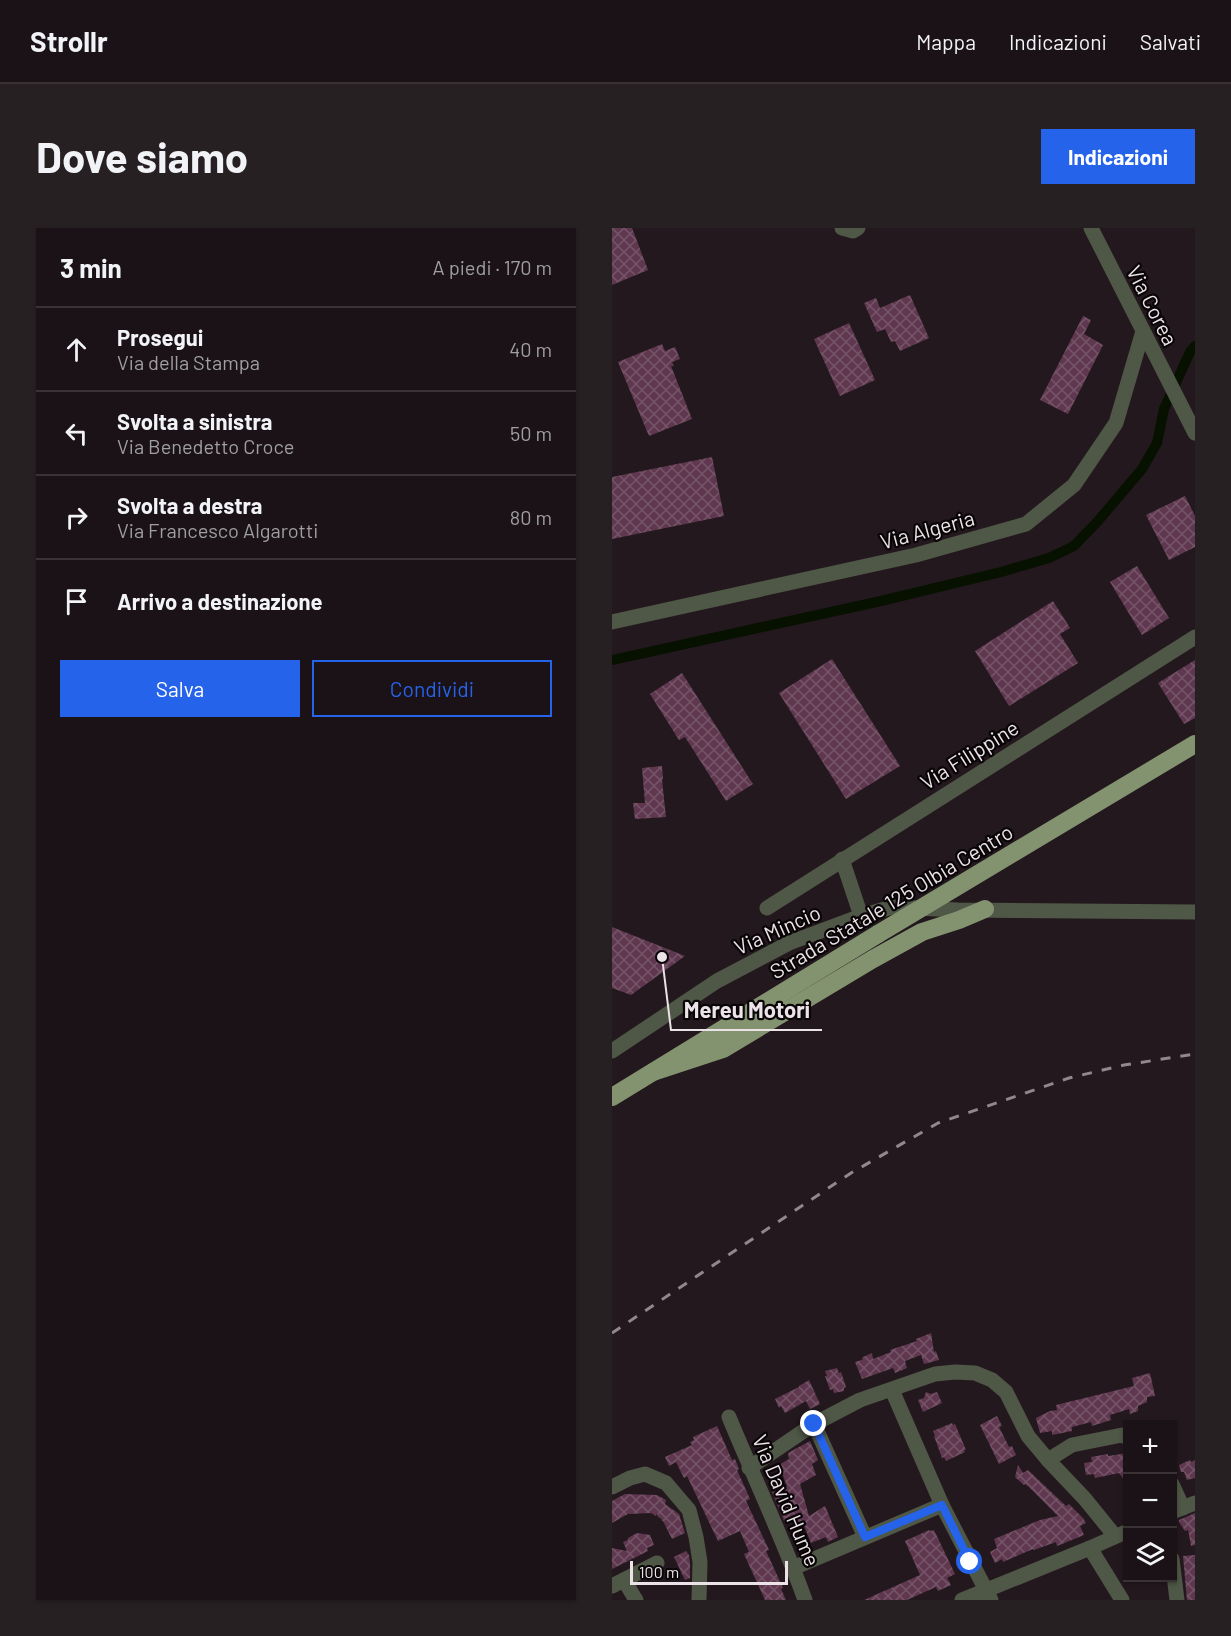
<!DOCTYPE html>
<html lang="it">
<head>
<meta charset="utf-8">
<style>
	:root { --surface:#1a1216; --page:#272023; --text:#f1f3f6; --muted:#9f9ea1; --line:#383235; --accent:#2563eb }
	body { margin:0; font-family:Barlow,sans-serif; background:var(--page); color:var(--text) }
	.controls { position:absolute; right:18px; bottom:18px; display:grid; overflow:hidden; border-radius:0px; box-shadow:0 2px 4px #0004 }
	.controls button { width:54px; height:54px; display:grid; place-items:center; padding:0; border:0; border-bottom:2px solid var(--line); background:var(--surface); color:var(--text); font:30px sans-serif }
	.scale { position:absolute; left:18px; bottom:15px; width:158px; box-sizing:border-box; padding-left:6px; border:3px solid #ebe3e7; border-top:0; font-size:16px; line-height:21px; white-space:nowrap; color:#ebe3e7; -webkit-text-stroke:4px #090507; paint-order:stroke }
	.stop { position:absolute; width:18px; height:18px; margin:-14px; border:4px solid #2563eb; border-radius:50%; background:#fff }
	.stop.end { background:#2563eb; border-color:#fff; box-shadow:0 2px 6px #0008 }
	.list { margin:0; padding:0; list-style:none }
	h2 { display:flex; justify-content:space-between; align-items:center; height:78px; margin:0; padding:0 24px; font-size:26px }
	h2 small { font-size:20px; font-weight:400; color:var(--muted) }
	.list li { display:grid; grid-template-columns:39px 1fr auto; gap:18px; align-items:center; box-sizing:border-box; height:84px; padding:0 24px; border-top:2px solid var(--line) }
	.list b { display:block; font-size:22px; white-space:nowrap }
	.list p { margin:0; font-size:20px; white-space:nowrap; color:var(--muted) }
	.list em { font-size:20px; font-style:normal; color:var(--muted) }
	.actions { display:flex; gap:12px; padding:18px 24px }
	.actions a { flex:1; padding:14px 0; border:2px solid var(--accent); border-radius:0px; text-align:center; font-size:21px; color:var(--accent) }
	.actions .main { background:var(--accent); color:#fff }
	.icon { flex:none; width:33px; height:33px; fill:none; stroke:currentColor; stroke-width:2; stroke-linecap:round; stroke-linejoin:round }
	.map { position:relative; flex:none; width:583px; height:1372px; overflow:hidden; border-radius:0px }
	header { display:flex; align-items:center; gap:36px; box-sizing:border-box; height:84px; padding:0 30px; background:var(--surface); border-bottom:2px solid var(--line) }
	header strong { font-size:28px }
	nav { display:flex; gap:33px; margin-inline-start:auto; font-size:21px }
	.intro { display:flex; align-items:center; justify-content:space-between; box-sizing:border-box; height:144px; padding:0 36px }
	h1 { margin:0; font-size:42px }
	.button { padding:15px 27px; border-radius:0px; background:var(--accent); color:#fff; font-size:21px; font-weight:700 }
	main { display:flex; gap:36px; padding:0 36px }
	aside { flex:1; background:var(--surface); border-radius:0px; box-shadow:0 2px 4px #0004 }
	.map>svg:first-child { display:block }
</style>
</head>
<body>
<header>
<strong>Strollr</strong>
<nav><a>Mappa</a><a>Indicazioni</a><a>Salvati</a></nav>
</header>
<div class="intro"><h1>Dove siamo</h1><a class="button">Indicazioni</a></div>
<main>
<aside>
<h2>3 min<small>A piedi · 170 m</small></h2>
<ul class="list">
<li><svg class="icon" aria-label="ahead" viewBox="0 0 24 24"><path d="M12 20V5M6 11l6-6 6 6"/></svg><div><b>Prosegui</b><p>Via della Stampa</p></div><em>40 m</em></li>
<li><svg class="icon" aria-label="left" viewBox="0 0 24 24"><path d="M17 20v-9H6M10 6l-5 5 5 5"/></svg><div><b>Svolta a sinistra</b><p>Via Benedetto Croce</p></div><em>50 m</em></li>
<li><svg class="icon" aria-label="right" viewBox="0 0 24 24"><path d="M7 20v-9h11M14 6l5 5-5 5"/></svg><div><b>Svolta a destra</b><p>Via Francesco Algarotti</p></div><em>80 m</em></li>
<li><svg class="icon" aria-label="arrive" viewBox="0 0 24 24"><path d="M6 21V4h12l-3 4 3 4H6"/></svg><div><b>Arrivo a destinazione</b></div></li>
</ul>
<div class="actions"><a class="main">Salva</a><a>Condividi</a></div>
</aside>
<div class="map">
<svg width="583" height="1372" viewBox="0 0 583 1372">
	<defs>
		<pattern id="building-cross-hatch" width="8" height="8" patternUnits="userSpaceOnUse" patternTransform="scale(1.5)"><rect width="8" height="8" fill="#5f3850"/><path d="M0 0l8 8M0 8l8-8" fill="none" stroke="#765569"/></pattern>
	</defs>
	<rect width="100%" height="100%" fill="#23181e"/>
	<g fill="none" stroke-linecap="round" stroke-linejoin="round">
		<path stroke="#071100" stroke-width="10" d="M0,432l269,-59 120,-29 48,-14 25,-12 24,-25 44,-52 15,-26 7,-34 26,-57 5,-6"/>
	</g>
	<g fill="url(#building-cross-hatch)">
		<path d="M0,0h20l16,42 -36,15z"/>
		<path d="M298,67l19,43 -29,13 -5,-10 -4,1 -6,-13 -8,3 -13,-29 12,-5 4,10z"/>
		<path d="M471,88l8,4 -7,14 19,11 -35,69 -28,-14z"/>
		<path d="M237,95l26,57 -35,16 -26,-57z"/>
		<path d="M50,116l3,7 10,-4 5,12 -8,3 2,4h-3l21,53 -43,17 -31,-74z"/>
		<path d="M100,229l12,59 -112,23v-62z"/>
		<path d="M573,268l10,20v31l-26,13 -23,-45z"/>
		<path d="M525,338l32,52 -27,17 -32,-53z"/>
		<path d="M441,373l17,27 -10,6 18,29 -69,43 -34,-55z"/>
		<path d="M220,431l68,107 -54,33 -67,-106z"/>
		<path d="M583,432v58l-11,6 -26,-41z"/>
		<path d="M70,445l71,111 -27,17 -41,-64 -6,3 -29,-46z"/>
		<path d="M50,538l1,13 -1,1 4,37 -31,2 -2,-16h12l-3,-35z"/>
		<path d="M0,699l73,29 -54,39 -19,-7z"/>
		<path d="M319,1105l3,19 2,-1 3,9 -15,4 -3,-9 -16,6 2,7 -12,5 -2,-5 -31,11 -7,-17 7,-2 1,-3 9,-4 1,6 18,-7 -1,-2 27,-9 -1,-2z"/>
		<path d="M225,1140l2,5 2,-1 5,15 -2,1v3l-10,2 -1,-4 -3,1 -5,-14h2l-2,-5z"/>
		<path d="M538,1145l5,23 -8,1v5l-9,4v5l-8,3 -1,-5 -19,6 1,5 -19,6 -1,-4 -19,5v4l-20,4v-4l-12,2 -4,-15 14,-7 7,-1 -1,-5 78,-19 -2,-8z"/>
		<path d="M197,1152l11,24 -10,5 -4,-8 -21,12 -4,-7 -2,2 -4,-9 24,-12v-1z"/>
		<path d="M314,1164l5,2 6,-2 5,11 -19,9 -5,-12 6,-2z"/>
		<path d="M385,1188l5,10 -3,1 10,20 3,-1 4,9 -17,9 -19,-39z"/>
		<path d="M340,1195l1,2 2,-1 11,26h-2l1,2 -19,9 -2,-4 -2,1 -8,-22h1l-2,-5z"/>
		<path d="M105,1198l15,34 3,-1 4,10 -2,1 13,29 -4,2 23,49 -3,1 17,37 -2,1 5,11h-21l-21,-46 5,-2 -9,-21 -22,10 -31,-65 -3,2 -8,-16 -7,4 -4,-9 27,-12 -2,-3 4,-2 -1,-3z"/>
		<path d="M198,1213l8,19 -6,4 4,11 -16,9 9,32 16,-10 13,31 -10,5 -2,-5 -15,6 -8,-20 -6,3 -3,-6 -9,3 -13,-31 15,-6 -8,-21 10,-6 -1,-6z"/>
		<path d="M516,1225v32l-9,-12 -24,5 -1,-4 -8,1 -2,-12 8,-1 -1,-5 17,-3v2z"/>
		<path d="M578,1232l1,2 4,-2v18l-8,2 -3,-8h-3l-2,-7z"/>
		<path d="M406,1237l5,8 5,-3 38,36 3,-2 14,14 3,5 -6,3 4,9 -27,11 -1,-4 -22,8 -1,-1 -30,13 -1,-3 -7,4 -5,-11 7,-4 -3,-9 46,-19 18,-4 -29,-29 -4,-3 -1,1 -9,-8z"/>
		<path d="M13,1266l32,1 9,5 -1,4 14,10 6,19 -13,6 -9,-18 -2,-1 1,-1 -4,-2 -1,-4 -1,3 -5,-3 -23,1 -16,9v-22z"/>
		<path d="M583,1285v32l-4,1 -3,-16 -3,1 -6,-9v-2z"/>
		<path d="M317,1302l1,1 4,-1 21,44 -8,4 4,7 -13,6 -2,-4 -29,13h-43l56,-25 -15,-34z"/>
		<path d="M25,1305l13,2 4,10 -7,3 1,3 -36,18v-21l15,3 -4,-9 5,-2v-2z"/>
		<path d="M74,1323l3,4 1,8v15l-5,2 -11,-23z"/>
		<path d="M583,1327v45h-8l-4,-44z"/>
	</g>
	<g fill="none" stroke-linecap="round" stroke-linejoin="round">
		<g stroke="#4f5746" stroke-width="15">
			<path d="M230,0l11,3 5,-3"/>
			<path d="M479,0l104,205"/>
			<path d="M0,394l304,-67 110,-31 48,-39 42,-62 27,-92"/>
			<path d="M230,631l19,57"/>
			<path d="M155,680l428,-271"/>
			<path d="M0,823l105,-70 72,-38 72,-27 31,-9 66,3 237,2"/>
			<path d="M280,1162l50,115 49,95"/>
			<path d="M117,1189c25,61 54,121 76,183"/>
			<path d="M202,1196l51,113"/>
			<path d="M436,1232l24,-15 50,-10 6,3"/>
			<path d="M137,1240l65,-44 46,-24 75,-26 20,-2 20,1 17,7 14,12 22,44 20,24 37,39 30,37"/>
			<path d="M560,1256l11,24"/>
			<path d="M0,1259l18,-9 15,-4 21,9 23,27 7,27 4,25 -1,38"/>
			<path d="M560,1284l23,-9"/>
			<path d="M478,1320l32,52"/>
			<path d="M560,1331l5,41"/>
			<path d="M181,1340l149,-63"/>
			<path d="M12,1352l12,20"/>
			<path d="M0,1358l45,-23"/>
			<path d="M350,1372l128,-52 38,-17"/>
		</g>
		<g stroke="#83936f" stroke-width="18">
			<path d="M41,844l70,-23 150,-90 49,-27 37,-12 26,-11"/>
			<path d="M0,869l266,-163"/>
		</g>
		<path stroke="#91878c" stroke-width="3" stroke-dasharray="10 10" stroke-linecap="butt" d="M0,1105l239,-160 87,-50 131,-45 55,-13 71,-11"/>
		<path stroke="#83936f" stroke-width="18" d="M266,706l317,-190"/>
	</g>
	<g fill="none" stroke-linecap="round" stroke-linejoin="round">
		<path stroke="#2563eb" stroke-width="8" d="M202,1196l51,113 77,-32 28,57"/>
	</g>
	<g text-anchor="middle" dominant-baseline="central" stroke-width="4.5" stroke-linejoin="round" paint-order="stroke">
		<g font-size="21" fill="#ebe3e7" stroke="#090507">
			<text transform="translate(541 77) rotate(63)">Via Corea</text>
			<text transform="translate(315 301) rotate(-15)">Via Algeria</text>
			<text transform="translate(357 526) rotate(-32)">Via Filippine</text>
			<text transform="translate(279 673) rotate(-31)">Strada Statale 125 Olbia Centro</text>
			<text transform="translate(165 701) rotate(-24)">Via Mincio</text>
			<text transform="translate(175 1272) rotate(67)">Via David Hume</text>
		</g>
	</g>
	<path fill="none" stroke="#ebe3e7" stroke-width="2" d="M50 729L59 802H210"/>
	<circle fill="#ebe3e7" stroke="#090507" stroke-width="2" cx="50" cy="729" r="6"/>
	<g font-size="22" text-anchor="middle" font-weight="bold" fill="#ebe3e7" stroke="#090507" stroke-width="4.5" stroke-linejoin="round" paint-order="stroke">
		<text x="135" y="790">Mereu Motori</text>
	</g>
</svg>
<div class="controls">
<button>+</button>
<button>−</button>
<button><svg class="icon" aria-label="layers" viewBox="0 0 24 24"><path d="M12 4l9 5-9 5-9-5zM3 14l9 5 9-5"/></svg></button>
</div>
<div class="scale">100 m</div>
<div class="stop" style="left:358px;top:1334px"></div>
<div class="stop end" style="left:202px;top:1196px"></div>
</div>
</main>
</body>
</html>
